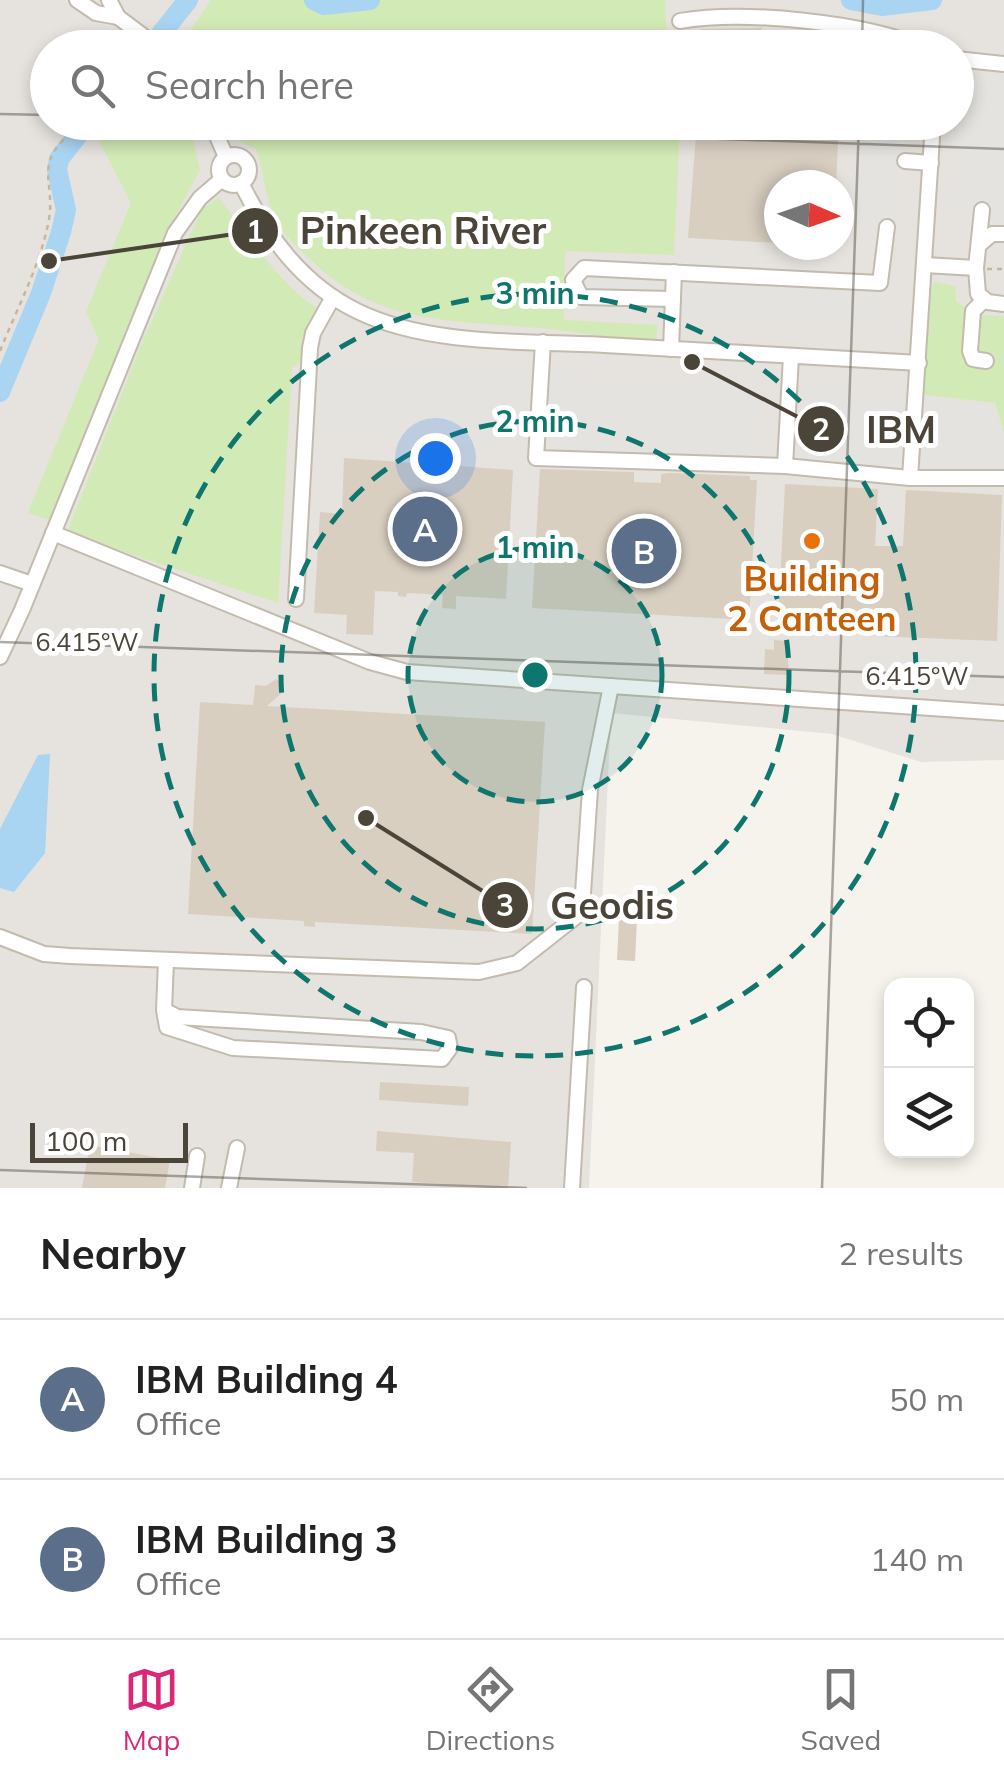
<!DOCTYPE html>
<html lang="en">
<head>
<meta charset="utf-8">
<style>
	:root { --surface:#fff; --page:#f2f2f2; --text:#222; --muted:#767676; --line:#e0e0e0; --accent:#db2777 }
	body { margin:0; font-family:Mulish,sans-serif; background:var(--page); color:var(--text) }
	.controls { position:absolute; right:30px; bottom:30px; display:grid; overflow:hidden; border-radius:20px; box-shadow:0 5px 15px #0003 }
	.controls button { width:90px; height:90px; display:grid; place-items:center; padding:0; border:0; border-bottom:2px solid var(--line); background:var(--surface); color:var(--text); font:50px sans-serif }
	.compass { position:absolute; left:764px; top:170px; width:90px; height:90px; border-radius:50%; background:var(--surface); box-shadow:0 5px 15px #0003; rotate:92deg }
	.scale { position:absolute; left:30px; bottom:25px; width:158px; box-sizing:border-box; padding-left:10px; border:5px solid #4b4439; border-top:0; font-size:28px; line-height:35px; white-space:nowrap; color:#4b4439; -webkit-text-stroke:8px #fff; paint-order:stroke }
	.you { position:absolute; left:435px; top:458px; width:35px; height:35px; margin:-25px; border:8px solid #fff; border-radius:50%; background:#1a73e8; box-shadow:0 0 0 15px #1a73e833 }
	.badge { display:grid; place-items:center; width:65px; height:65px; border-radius:50%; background:var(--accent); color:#fff; font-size:32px; font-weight:700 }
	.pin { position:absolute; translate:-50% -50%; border:5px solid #fff; box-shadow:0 2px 10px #0006 }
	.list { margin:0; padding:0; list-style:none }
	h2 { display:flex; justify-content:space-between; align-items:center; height:130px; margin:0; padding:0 40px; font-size:42px }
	h2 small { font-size:32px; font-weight:400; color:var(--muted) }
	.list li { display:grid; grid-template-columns:65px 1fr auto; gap:30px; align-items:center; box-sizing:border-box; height:160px; padding:0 40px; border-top:2px solid var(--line) }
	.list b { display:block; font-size:38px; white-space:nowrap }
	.list p { margin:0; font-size:32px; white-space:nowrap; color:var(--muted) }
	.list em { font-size:32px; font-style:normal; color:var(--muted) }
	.icon { flex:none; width:55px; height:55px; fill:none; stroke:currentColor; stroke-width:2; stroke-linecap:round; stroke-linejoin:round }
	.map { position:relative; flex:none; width:1004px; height:1188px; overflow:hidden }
	.search { position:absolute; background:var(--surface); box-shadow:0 5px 15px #0003; left:30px; right:30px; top:30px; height:110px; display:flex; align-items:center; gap:25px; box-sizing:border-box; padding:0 35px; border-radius:55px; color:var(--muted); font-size:38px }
	.sheet { height:450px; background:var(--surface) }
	nav { display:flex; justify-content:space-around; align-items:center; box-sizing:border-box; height:140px; border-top:2px solid var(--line); background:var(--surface); font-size:28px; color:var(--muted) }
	nav a { display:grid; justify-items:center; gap:5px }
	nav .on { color:var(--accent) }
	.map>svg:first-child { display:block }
</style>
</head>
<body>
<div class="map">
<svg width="1004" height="1188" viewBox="0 0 1004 1188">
	<rect width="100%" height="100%" fill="#f6f3ec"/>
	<path fill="#e6e2dd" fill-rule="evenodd" d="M0,0h1004v760l-83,2 -89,-28 -221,-21 -22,475h-589zM48,48h908v74h-908zM779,185h60v60h-60z"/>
	<g fill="#d2eab5">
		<path d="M211,0h103l10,5 46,-5h295l2,47h-484l-2,-3z"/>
		<path d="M99,123h87l6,12 8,34 -33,64 -116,287 -23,-7 71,-174 -13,-27 45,-109 -38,-74z"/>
		<path d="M229,123h451l-6,132 -109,-4 -1,69 94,5 -3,19c-42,-6 -86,-14 -129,-17 -81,-7 -150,-5 -213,-65 -13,-12 -27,-25 -36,-40 -13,-23 -12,-49 -21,-73l-17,-8z"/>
		<path d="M219,198c27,34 61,88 98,110l-15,29 -2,26 -8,4 -14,236 -211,-70 74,-188 61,-136z"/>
		<path d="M934,282l21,4 1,15 20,14 28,1v117l-10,-30 -71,-8 7,-104z"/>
	</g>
	<g fill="#e5e3e0">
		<path d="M967,77l37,1v142h-9v-10h-45l7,-119h9z"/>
		<path d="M853,139l53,2 -1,20 -10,13 7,1 -2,58 -18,-1 -12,-10h-17l2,-14h-7z"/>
		<path d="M576,254l241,11 -1,9 58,3 10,-7 6,1 -3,56 -312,-19z"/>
		<path d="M325,359l201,11 -3,74 -202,-10z"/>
		<path d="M548,374l213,9 -4,79 -212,-13z"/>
		<path d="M805,389l101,6 -5,76 -101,-5z"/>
		<path d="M923,395l72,8 9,30v45h-88z"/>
		<path d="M239,1009l207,10v9l11,6 7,11 -4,11 -15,7 -1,8 -207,-11z"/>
	</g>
	<path fill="#a9d4f2" d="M50,754l-5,99 -31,39 -14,-4v-59l38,-74z"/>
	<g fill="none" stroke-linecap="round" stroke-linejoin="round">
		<g stroke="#a9d4f2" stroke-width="20">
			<path d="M314,0l10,5 46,-5"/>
			<path d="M851,0l31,6 50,-6"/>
			<path d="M161,34l27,-34"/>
			<path d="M0,392l41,-99 20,-61 5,-22 -9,-40 2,-11 29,-37"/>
		</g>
	</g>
	<g fill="#d8cfc1">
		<path d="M762,28l-2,20h-60l1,-19z"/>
		<path d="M697,122h142l-3,63h-57v58l-91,-5z"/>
		<path d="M344,458l169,12 -7,129 -50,-3v13l-14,-1 1,-13 -36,-2 -1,4 -8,-1v-4l-23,-1 -2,44 -27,-1 1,-19 -33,-2 6,-101 22,2z"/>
		<path d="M540,469l94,3v10l27,1v-9l9,-1 80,3v4h7l-8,140 -217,-12z"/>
		<path d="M785,484l93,5 -3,57h28l3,-56 96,5 -5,146 -123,-5v-8l-96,-5z"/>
		<path d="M774,640l13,1 2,34 -25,-1 1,-25 9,1z"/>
		<path d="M276,679l7,4 1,8 -17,15 278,16 -13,212 -217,-12v5l-11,-1v-5l-116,-7 12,-212 53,3 2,-20 11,1z"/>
		<path d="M620,898l18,1 -3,62 -18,-1z"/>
		<path d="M380,1082l89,5 -1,19 -89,-6z"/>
		<path d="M377,1131l134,11 -3,46 -96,-6 2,-29 -38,-2z"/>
		<path d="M90,1145l80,15 -5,28h-83z"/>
	</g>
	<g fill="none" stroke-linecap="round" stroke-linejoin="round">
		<defs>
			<g id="minor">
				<path d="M77,0l19,13 22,4"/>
				<path d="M109,0l9,17 41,31"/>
				<path d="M680,21c63,-11 185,1 244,27"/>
				<path d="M956,59l48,5"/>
				<path d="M211,122l15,35"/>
				<circle cx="234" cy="170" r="15"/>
				<path d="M905,161l26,2"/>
				<path d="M241,183c27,54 61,101 116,128 71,35 170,30 248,34 105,6 209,12 314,18"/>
				<path d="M979,245l13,-11h12"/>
				<path d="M925,265l51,3 6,-58"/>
				<path d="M976,268l2,26 10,8 16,2"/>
				<path d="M673,299l-92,-2 -8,-17 11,-12 296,15 7,-56"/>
				<path d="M984,300l-11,11 -3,40 3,8 13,2"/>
				<path d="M543,342l-7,116 249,8 125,12h94"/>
				<path d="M671,349l3,-77"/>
				<path d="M785,466l6,-110"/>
				<path d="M910,478l23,-356"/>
				<path d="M53,533l317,129 37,10 597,41"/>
				<path d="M0,573l32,11"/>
				<path d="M296,599l14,-251 3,-15 20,-36"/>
				<path d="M0,657l22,-47 153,-377 25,-35 22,-19"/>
				<path d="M0,937l44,17 26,2 409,16 38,-9 61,-48 5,-22 7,-103 21,-104"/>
				<path d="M164,1010l3,17 66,21 209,11 8,-11 -2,-10 -27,-6 -244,-15 -13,-7 2,-49"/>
				<path d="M192,1188l5,-32"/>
				<path d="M229,1188l8,-40"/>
				<path d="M572,1188l12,-201"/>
			</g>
		</defs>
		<use href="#minor" stroke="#c2bbae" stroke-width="18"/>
		<g stroke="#c4b79f" stroke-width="2.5" stroke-dasharray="5 5" stroke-linecap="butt">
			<path d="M987,269h17"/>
			<path d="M0,351c17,-43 41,-87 49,-132 6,-34 -13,-52 15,-80"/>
		</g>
		<use href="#minor" stroke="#fff" stroke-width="14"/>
	</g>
	<path fill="none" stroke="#4b4439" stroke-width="2.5" stroke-opacity="0.45" d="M862,48l1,-48M0,114l48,1M252,122l752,27M0,642l1004,35M0,1170l527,18M822,1188l37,-1066"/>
	<circle cx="535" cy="675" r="127" fill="#0f766e" fill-opacity=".12"/>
	<g fill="none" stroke="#0f766e" stroke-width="5" stroke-dasharray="18 12">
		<circle cx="535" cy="675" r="127"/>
		<circle cx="535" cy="675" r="254"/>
		<circle cx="535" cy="675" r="381"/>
	</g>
	<circle fill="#e8710a" stroke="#fff" stroke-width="4" cx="812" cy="541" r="10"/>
	<g text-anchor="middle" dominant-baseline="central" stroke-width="10" stroke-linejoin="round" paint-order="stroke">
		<g font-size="35" font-weight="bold" fill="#c56008" stroke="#fff">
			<text x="812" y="578">Building<tspan x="812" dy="40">2 Canteen</tspan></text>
		</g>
	</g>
	<g font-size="25" text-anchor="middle" fill="#4b4439" stroke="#fff" stroke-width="10" stroke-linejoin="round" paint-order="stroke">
		<text x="87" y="651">6.415°W</text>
		<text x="917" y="685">6.415°W</text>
	</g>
	<circle cx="535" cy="675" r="15" fill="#0f766e" stroke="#fff" stroke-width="5"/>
	<g font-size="30" text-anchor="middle" font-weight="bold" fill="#0f766e" stroke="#fff" stroke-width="10" stroke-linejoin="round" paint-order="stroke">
		<text x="535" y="304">3 min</text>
		<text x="535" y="432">2 min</text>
		<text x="535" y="558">1 min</text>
	</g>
	<path fill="none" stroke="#4b4439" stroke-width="4" d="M49 261L255 231M692 362L821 429M366 818L505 905"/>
	<g fill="#4b4439" stroke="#fff" stroke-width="4">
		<circle cx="49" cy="261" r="10"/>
		<circle cx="692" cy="362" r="10"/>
		<circle cx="366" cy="818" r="10"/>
		<circle cx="255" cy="231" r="25"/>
		<circle cx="821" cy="429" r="25"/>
		<circle cx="505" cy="905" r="25"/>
	</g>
	<g font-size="30" text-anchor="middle" font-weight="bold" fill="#fff">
		<text x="255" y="242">1</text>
		<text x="821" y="440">2</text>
		<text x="505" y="916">3</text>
	</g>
	<g font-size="38" text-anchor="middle" font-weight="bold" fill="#4b4439" stroke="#fff" stroke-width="10" stroke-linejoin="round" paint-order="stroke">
		<text x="423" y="244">Pinkeen River</text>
		<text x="901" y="443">IBM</text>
		<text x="612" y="919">Geodis</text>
	</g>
</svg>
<div class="controls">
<button><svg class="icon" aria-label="locate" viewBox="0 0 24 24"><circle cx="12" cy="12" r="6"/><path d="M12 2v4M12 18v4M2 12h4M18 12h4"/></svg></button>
<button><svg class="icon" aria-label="layers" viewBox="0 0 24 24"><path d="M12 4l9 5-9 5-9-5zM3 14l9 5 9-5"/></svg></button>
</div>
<svg class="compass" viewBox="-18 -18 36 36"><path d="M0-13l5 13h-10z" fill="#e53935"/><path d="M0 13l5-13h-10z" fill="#767676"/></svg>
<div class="scale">100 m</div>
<div class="you"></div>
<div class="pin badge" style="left:425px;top:529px;background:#5c6f8a">A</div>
<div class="pin badge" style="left:644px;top:551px;background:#5c6f8a">B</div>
<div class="search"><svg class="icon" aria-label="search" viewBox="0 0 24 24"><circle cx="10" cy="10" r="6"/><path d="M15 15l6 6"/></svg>Search here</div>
</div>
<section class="sheet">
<h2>Nearby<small>2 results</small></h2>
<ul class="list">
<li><span class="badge" style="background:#5c6f8a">A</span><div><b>IBM Building 4</b><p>Office</p></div><em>50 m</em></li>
<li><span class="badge" style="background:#5c6f8a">B</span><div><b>IBM Building 3</b><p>Office</p></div><em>140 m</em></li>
</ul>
</section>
<nav>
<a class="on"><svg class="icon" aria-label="map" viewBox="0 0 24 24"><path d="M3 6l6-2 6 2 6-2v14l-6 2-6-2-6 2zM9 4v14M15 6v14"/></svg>Map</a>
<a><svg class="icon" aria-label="directions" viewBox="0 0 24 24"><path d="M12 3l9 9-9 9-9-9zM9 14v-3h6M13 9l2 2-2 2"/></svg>Directions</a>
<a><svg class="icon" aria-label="saved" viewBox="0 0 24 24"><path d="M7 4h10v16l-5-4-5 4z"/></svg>Saved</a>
</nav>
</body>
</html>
